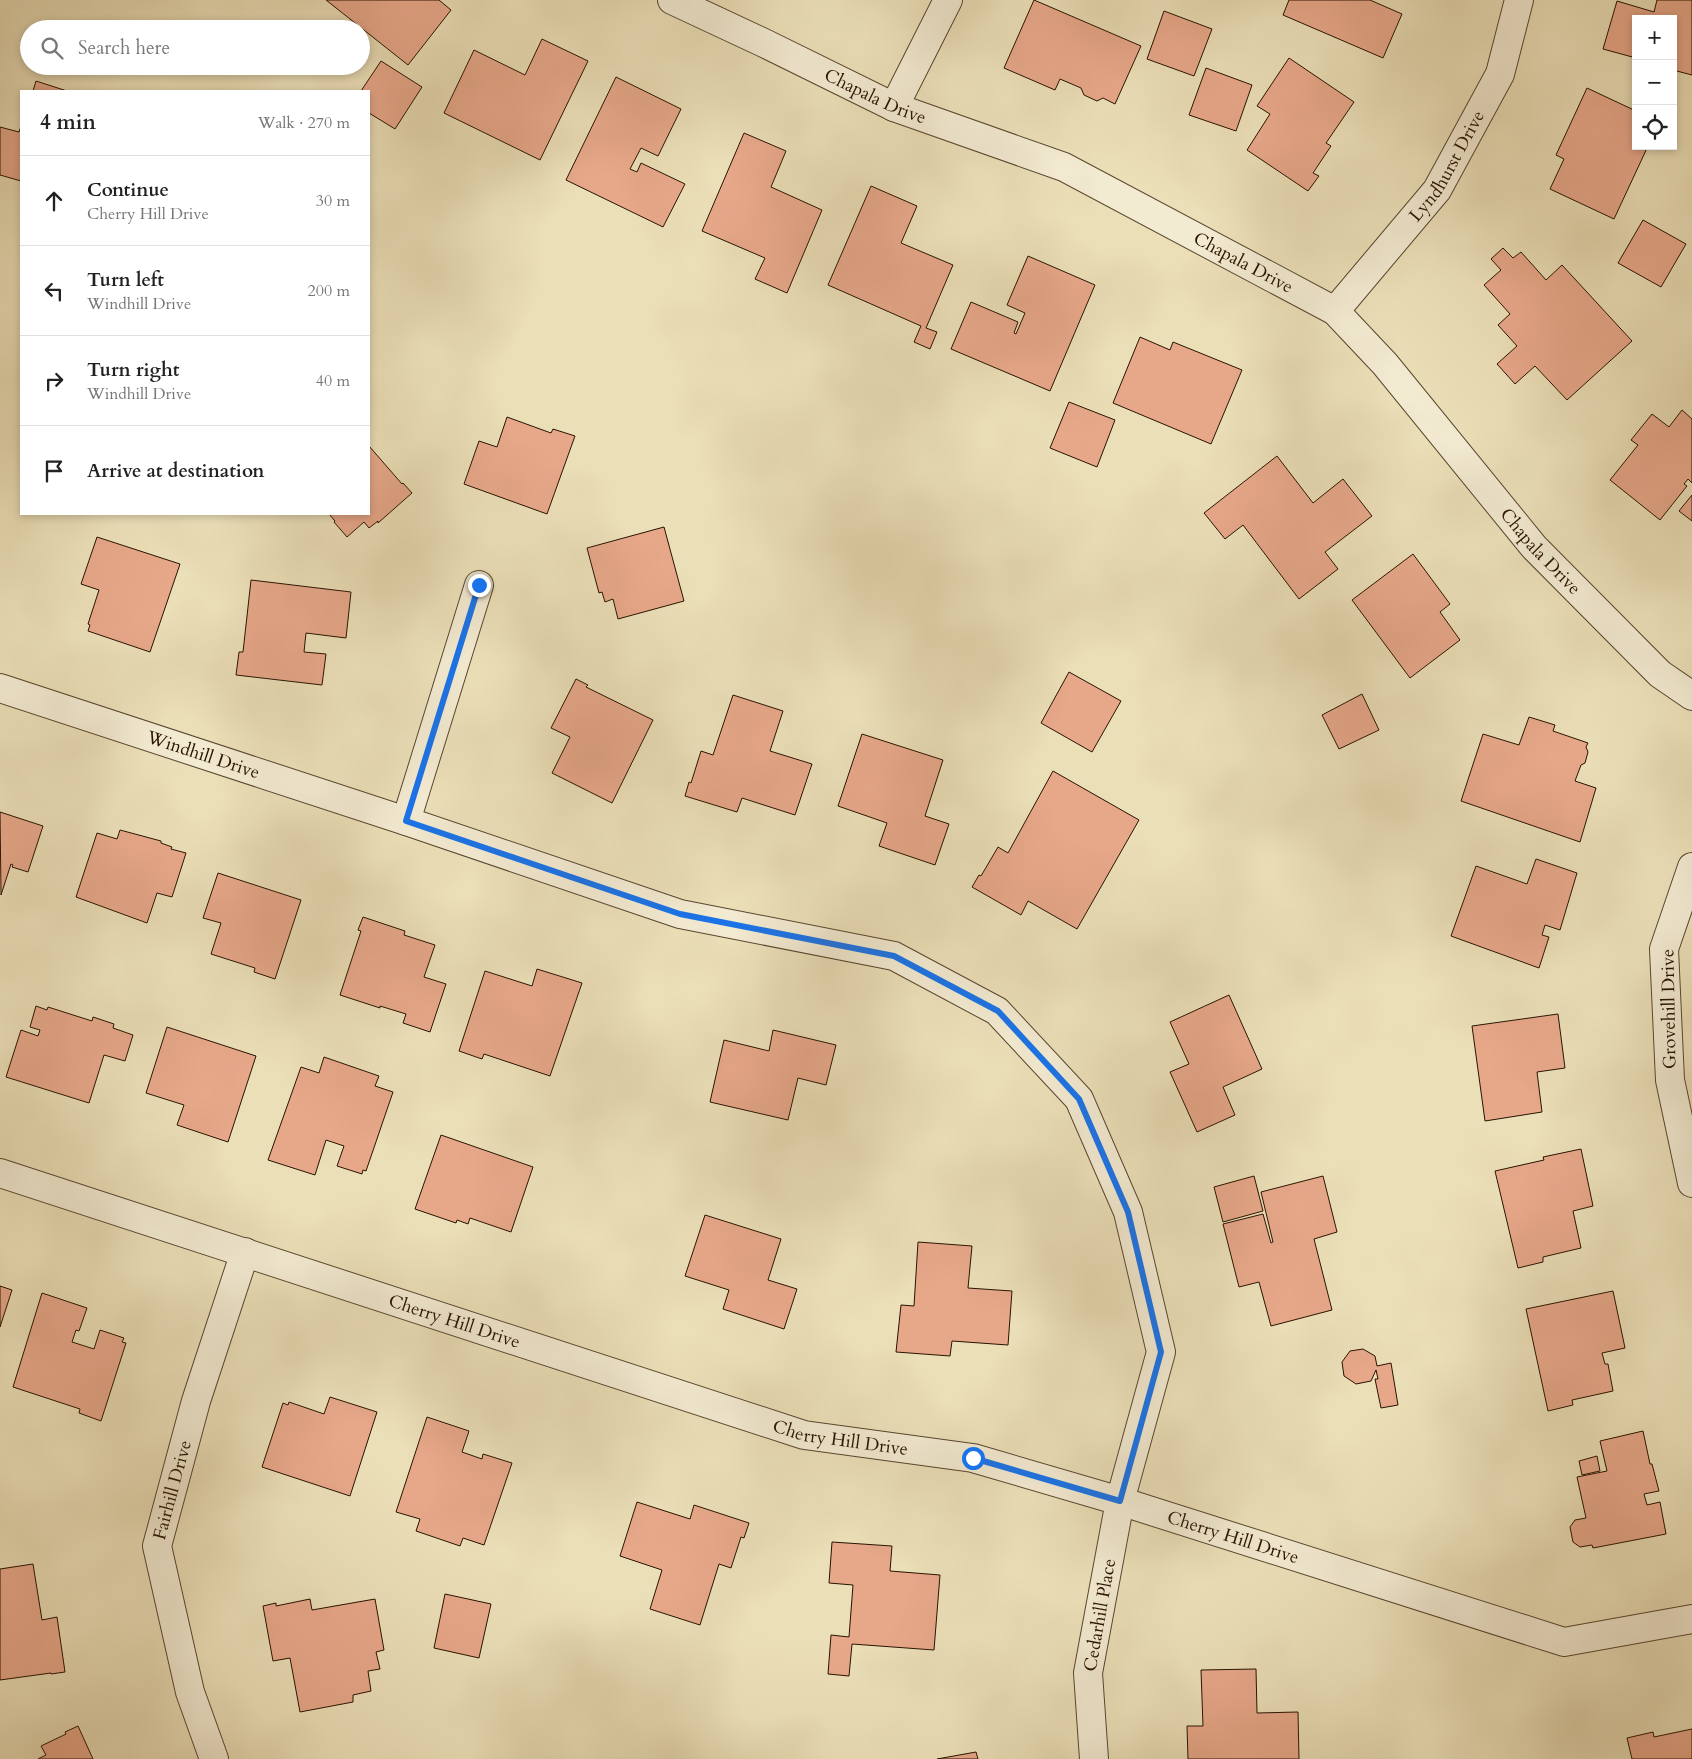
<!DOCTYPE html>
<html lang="en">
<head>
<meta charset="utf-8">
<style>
	:root { --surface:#fff; --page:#f6f6f6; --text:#222; --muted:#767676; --line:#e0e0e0 }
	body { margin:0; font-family:Cardo,serif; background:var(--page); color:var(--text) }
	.controls { position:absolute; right:15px; top:15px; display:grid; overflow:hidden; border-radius:0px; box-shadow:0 2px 8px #0003 }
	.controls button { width:45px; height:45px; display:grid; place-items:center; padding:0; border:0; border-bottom:1px solid var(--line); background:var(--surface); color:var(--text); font:25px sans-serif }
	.stop { position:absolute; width:15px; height:15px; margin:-11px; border:4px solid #1a73e8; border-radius:50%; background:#fff }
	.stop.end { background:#1a73e8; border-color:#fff; box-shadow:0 1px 5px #0008 }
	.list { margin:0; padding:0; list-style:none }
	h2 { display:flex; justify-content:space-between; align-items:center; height:65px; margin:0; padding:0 20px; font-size:21px }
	h2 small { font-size:16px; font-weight:400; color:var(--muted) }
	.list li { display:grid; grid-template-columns:32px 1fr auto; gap:15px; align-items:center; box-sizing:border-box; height:90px; padding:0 20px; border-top:1px solid var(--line) }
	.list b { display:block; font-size:19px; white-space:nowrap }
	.list p { margin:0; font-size:16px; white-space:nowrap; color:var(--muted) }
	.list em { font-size:16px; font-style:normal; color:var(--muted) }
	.icon { flex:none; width:28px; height:28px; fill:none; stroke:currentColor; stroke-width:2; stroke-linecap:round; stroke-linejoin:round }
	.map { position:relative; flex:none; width:1692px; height:1759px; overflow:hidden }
	.search { position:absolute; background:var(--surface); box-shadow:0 2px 8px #0003; left:20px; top:20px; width:350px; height:55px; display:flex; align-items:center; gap:12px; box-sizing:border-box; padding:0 18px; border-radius:28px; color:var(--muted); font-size:19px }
	.panel { position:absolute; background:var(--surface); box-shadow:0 2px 8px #0003; left:20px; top:90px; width:350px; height:425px; border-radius:0px }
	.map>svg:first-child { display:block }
</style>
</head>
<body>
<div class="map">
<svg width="1692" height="1759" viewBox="0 0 1692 1759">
	<rect width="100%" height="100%" fill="#ebdfb8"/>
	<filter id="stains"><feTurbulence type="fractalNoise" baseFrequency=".004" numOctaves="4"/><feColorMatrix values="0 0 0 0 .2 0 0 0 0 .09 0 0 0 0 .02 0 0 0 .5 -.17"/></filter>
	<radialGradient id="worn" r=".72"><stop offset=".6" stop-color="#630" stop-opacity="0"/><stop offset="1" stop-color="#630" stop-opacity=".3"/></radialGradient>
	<g fill="#e7a88a" stroke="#281300">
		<path d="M326,0h113l12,10 -43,55z"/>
		<path d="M1034,0l107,46 -26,58 -12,-6 -6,3 -13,-6 -3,-7 -21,-9 -5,11 -51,-22z"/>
		<path d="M1289,0h81l32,14 -19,44 -100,-43z"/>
		<path d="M1657,0h35v75l-19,-5v-51h-37v39l-33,-9 14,-48 37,11z"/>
		<path d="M1164,11l48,18 -18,47 -47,-17z"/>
		<path d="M542,39l46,22 -48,99 -96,-47 30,-63 51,25z"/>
		<path d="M1289,58l65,44 -28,41 5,3 -18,27 6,3 -11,15 -61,-41 23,-36 -13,-8z"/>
		<path d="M381,61l41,26 -27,42 -26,-16v-22h-8z"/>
		<path d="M1206,68l46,17 -16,46 -47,-16z"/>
		<path d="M616,77l65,32 -23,47 -17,-8 -11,21 7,3 4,-9 44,21 -22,43 -97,-47z"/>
		<path d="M36,81l31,10h-34z"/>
		<path d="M1587,88l49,23v35h12l-34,73 -64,-30 14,-30 -8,-4z"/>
		<path d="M21,126v55l-21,-6v-48l19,5z"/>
		<path d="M744,133l42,18 -15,36 51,23 -35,83 -32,-14 10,-21 -63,-27z"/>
		<path d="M871,186l46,20 -16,37 52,22 -27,63 11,4 -7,17 -16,-7 7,-16 -93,-41z"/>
		<path d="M1643,220l43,24 -25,43 -43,-24z"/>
		<path d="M1503,248l10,10 8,-6 25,28 16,-15 70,76 -65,59 -32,-34 -20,18 -18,-20 20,-18 -19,-21 12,-11 -26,-29 17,-15 -10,-11z"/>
		<path d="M1028,256l67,29 -45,106 -99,-42 20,-47 47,20 -4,11 2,1 9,-21 -18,-8z"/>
		<path d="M1140,337l30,13 3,-8 69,28 -31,74 -98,-41z"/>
		<path d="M1069,402l46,18 -18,47 -47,-19z"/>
		<path d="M1682,410l10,9v64l-4,-4 -4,5 3,2 -27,34 -50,-40 28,-35 -7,-5 21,-26 17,13z"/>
		<path d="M507,417l44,16 2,-4 22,7 -28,78 -83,-30 15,-43 18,6z"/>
		<path d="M369,446l33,38 1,-1 9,10 -34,30v-2l-9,7 -5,-6 -17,15 -13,-15 1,-1 -6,-7h40z"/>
		<path d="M1277,456l36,47 30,-24 29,37 -47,36 13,17 -39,30 -56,-74 -18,14 -21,-26z"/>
		<path d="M1692,495v26l-13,-10z"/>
		<path d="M664,527l20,74 -66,18 -5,-20 -8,3 -3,-10 -3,1 -12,-45z"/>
		<path d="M97,537l83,27 -30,88 -62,-21 2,-6 -2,-1 11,-34 -18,-6z"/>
		<path d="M1413,554l37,50 -10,8 20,28 -50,38 -58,-78z"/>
		<path d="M251,580l100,12 -5,46 -40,-5 -2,19 22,2 -4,31 -86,-10 3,-23h4z"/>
		<path d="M1069,672l52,29 -29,51 -51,-29z"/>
		<path d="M576,679l12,6 -2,2 67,33 -41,83 -60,-30 18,-36 -19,-9z"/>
		<path d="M1362,694l17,36 -40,19 -17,-34z"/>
		<path d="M733,695l50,16 -13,40 42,13 -17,51 -53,-17 -5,14 -52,-16 4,-14 2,1 10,-32 12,4z"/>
		<path d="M1529,717l26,8 -2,6 35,12 -2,4 2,5 -3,11 -4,2 -6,16 21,7 -16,54 -119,-41 22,-67 36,11z"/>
		<path d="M862,734l81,26 -18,56 24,8 -14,41 -56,-19 8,-23 -49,-17z"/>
		<path d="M1053,771l86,49 -62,109 -49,-28 -7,14 -49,-28 7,-12 2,1 17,-29 10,6z"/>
		<path d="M0,812l43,14 -15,46 -16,-5 1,-2 -2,-1 -10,31z"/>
		<path d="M120,830l41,11v2l11,4 -1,2 15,4 -14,44 -15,-4 -10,30 -71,-26 21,-64 20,6z"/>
		<path d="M1536,859l41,14 -17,57 -15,-5 -3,10 7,2 -10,31 -88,-32 25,-70 51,18z"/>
		<path d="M218,873l83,27 -26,79 -21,-7 1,-4 -44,-14 10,-31 -18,-5z"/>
		<path d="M363,917l42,14 -1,4 31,10 -11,32 22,7 -16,48 -27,-9 3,-9 -26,-8v2l-40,-13 21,-64 -3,-1z"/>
		<path d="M537,969l45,14 -32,93 -66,-22 -2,5 -23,-8 26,-80 47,15z"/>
		<path d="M1229,995l33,74 -39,18 12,28 -38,17 -27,-60 19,-8 -19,-42z"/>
		<path d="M36,1006l11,4 1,-3 44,14 1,-4 21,7 -1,4 20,7 -8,26 -21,-6 -15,48 -83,-26 15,-47 17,6 2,-6 -10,-3z"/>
		<path d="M1558,1014l7,54 -28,4 5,40 -57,9 -13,-95z"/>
		<path d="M167,1027l89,29 -28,86 -51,-17 7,-20 -38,-12z"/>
		<path d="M773,1030l63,15 -10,40 -28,-7 -10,42 -78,-18 14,-62 45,11z"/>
		<path d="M324,1057l55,19 -4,10 18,6 -27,79 -3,-1 -1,4 -25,-8 7,-20 -18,-6 -11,35 -47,-15 33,-93 18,6z"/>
		<path d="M441,1135l92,32 -22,65 -41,-14 -2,6 -11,-4 -1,3 -41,-14z"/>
		<path d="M1581,1149l12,57 -20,5 8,37 -38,9v5l-25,6 -23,-97 49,-11 -1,-3z"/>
		<path d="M1254,1176l9,35 -40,11 -9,-35z"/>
		<path d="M1323,1176l14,56 -23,7 18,71 -61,16 -12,-44 -20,5 -16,-63 40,-10 8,29 2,-1 -12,-50z"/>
		<path d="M705,1215l76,24 -13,41 29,9 -13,40 -61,-20 6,-19 -44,-14z"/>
		<path d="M918,1242l54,4 -4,42 44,3 -4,54 -56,-4 -2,15 -54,-4 5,-47 13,1z"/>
		<path d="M0,1286l12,4 -12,37z"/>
		<path d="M1613,1291l12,57 -23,5 3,11h3l5,27 -41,9 1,5 -25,6 -22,-102z"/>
		<path d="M42,1293l45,15 -8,23 -3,-1 -4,12 22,7 6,-19 24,8 -2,4 4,1 -25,78 -22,-8 1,-4 -67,-22z"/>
		<path d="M1363,1349l12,7 2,10 14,-3 7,42 -17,3 -6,-29h3l-2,-9 -5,11 -15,3 -12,-8 -2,-14 8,-11z"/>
		<path d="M330,1397l47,15 -27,84 -88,-29 21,-64 5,2 1,-3 35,12z"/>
		<path d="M427,1417l42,14 -7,21 20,7 1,-5 29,9 -28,82 -21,-7 -3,8 -44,-15 4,-12 -24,-7z"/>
		<path d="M1643,1431l7,33h2l7,27 -15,3 3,11 13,-3 6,32 -73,14 -1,-3 -12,2 -7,-5 -3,-15 5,-7 11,-2 -9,-41 30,-6 -7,-30z"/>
		<path d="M1597,1456l3,15 -18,4 -3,-14z"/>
		<path d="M637,1502l53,17 4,-14 55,18 -5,15 -3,-1 -10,31 -12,-4 -19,61 -50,-16 12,-39 -42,-14z"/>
		<path d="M832,1542l60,4 -2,25 50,4 -6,75 -82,-6 -3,32 -21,-2 3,-39 18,2 4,-52 -24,-2z"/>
		<path d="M33,1564l9,56 15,-3 8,55 -14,2v-1l-51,7v-111z"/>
		<path d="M445,1594l46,10 -12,54 -45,-10z"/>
		<path d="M310,1599l2,11 63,-11 9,51 -8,2 4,17 -12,2 3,20 -18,4v7l-53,10 -10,-54 -17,3 -10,-55 13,-3v3z"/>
		<path d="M1256,1669l1,44 41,-1 1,47h-111l-1,-33h16l-2,-56z"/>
		<path d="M78,1726l15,33h-55l8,-4 -5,-9 25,-12 -1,-2z"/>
		<path d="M1692,1729v30h-60l-5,-21 26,-6 1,5z"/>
		<path d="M976,1752l2,7h-41z"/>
	</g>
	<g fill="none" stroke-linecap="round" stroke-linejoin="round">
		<defs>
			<g id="minor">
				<path id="s1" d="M672,0l92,43 130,64 170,60 271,144 50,53 149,183 126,127 32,22"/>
				<path d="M894,107l54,-107"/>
				<path id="s2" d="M1335,311l102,-121 63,-116 19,-74"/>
				<path id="s3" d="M0,688l406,133 274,93 214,42 103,55 82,88 49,113 33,140 -41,149 -32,172 6,86"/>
				<path d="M406,821l73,-236"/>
				<path d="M1692,867l-28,82 6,131 22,103"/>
				<path id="s4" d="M0,1173l804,262 169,23 147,43 444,141 128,-23"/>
				<path id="s5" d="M214,1759l-24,-67 -33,-146 39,-145 49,-149"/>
			</g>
		</defs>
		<use href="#minor" stroke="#59462e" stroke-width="30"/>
		<use href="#minor" stroke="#f2ead1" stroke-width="28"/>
	</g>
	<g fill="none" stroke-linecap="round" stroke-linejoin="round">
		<path stroke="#1a73e8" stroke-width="6" d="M479,585l-73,236 274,93 214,42 104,55 81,88 49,113 33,140 -41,149 -147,-43"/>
	</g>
	<g text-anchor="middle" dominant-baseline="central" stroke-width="4.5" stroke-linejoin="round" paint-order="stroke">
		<g font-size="18" fill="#281300" stroke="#f2ead1">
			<text stroke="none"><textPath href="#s1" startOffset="225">Chapala Drive</textPath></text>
			<text stroke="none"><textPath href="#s2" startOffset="184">Lyndhurst Drive</textPath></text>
			<text stroke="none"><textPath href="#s1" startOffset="630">Chapala Drive</textPath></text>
			<text stroke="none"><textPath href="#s1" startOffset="1050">Chapala Drive</textPath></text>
			<text stroke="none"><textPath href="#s3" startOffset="214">Windhill Drive</textPath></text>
			<text transform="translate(1669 1009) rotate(-91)">Grovehill Drive</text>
			<text stroke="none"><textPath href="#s4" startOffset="478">Cherry Hill Drive</textPath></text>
			<text stroke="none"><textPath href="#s4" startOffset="882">Cherry Hill Drive</textPath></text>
			<text stroke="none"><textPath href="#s5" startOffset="279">Fairhill Drive</textPath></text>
			<text stroke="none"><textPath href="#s4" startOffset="1288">Cherry Hill Drive</textPath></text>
			<text transform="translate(1100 1615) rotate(-80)">Cedarhill Place</text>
		</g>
	</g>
	<rect width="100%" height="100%" filter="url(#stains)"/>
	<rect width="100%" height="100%" fill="url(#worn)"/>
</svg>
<div class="controls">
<button>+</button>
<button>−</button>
<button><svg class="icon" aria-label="locate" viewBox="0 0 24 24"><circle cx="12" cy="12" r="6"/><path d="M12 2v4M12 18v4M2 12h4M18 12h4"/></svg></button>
</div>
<div class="stop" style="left:973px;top:1458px"></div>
<div class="stop end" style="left:479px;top:585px"></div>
<div class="search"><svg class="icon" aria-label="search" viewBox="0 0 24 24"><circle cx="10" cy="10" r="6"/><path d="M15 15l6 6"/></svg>Search here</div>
<section class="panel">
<h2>4 min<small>Walk · 270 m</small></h2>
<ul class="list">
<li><svg class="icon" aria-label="ahead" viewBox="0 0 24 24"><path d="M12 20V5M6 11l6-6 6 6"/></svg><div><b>Continue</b><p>Cherry Hill Drive</p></div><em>30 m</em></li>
<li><svg class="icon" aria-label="left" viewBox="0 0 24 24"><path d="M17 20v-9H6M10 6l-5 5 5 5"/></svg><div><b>Turn left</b><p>Windhill Drive</p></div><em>200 m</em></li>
<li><svg class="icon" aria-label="right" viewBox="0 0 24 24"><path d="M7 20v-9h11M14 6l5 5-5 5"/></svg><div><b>Turn right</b><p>Windhill Drive</p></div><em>40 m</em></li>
<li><svg class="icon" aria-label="arrive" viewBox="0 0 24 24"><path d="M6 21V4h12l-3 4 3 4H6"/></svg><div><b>Arrive at destination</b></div></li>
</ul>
</section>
</div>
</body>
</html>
